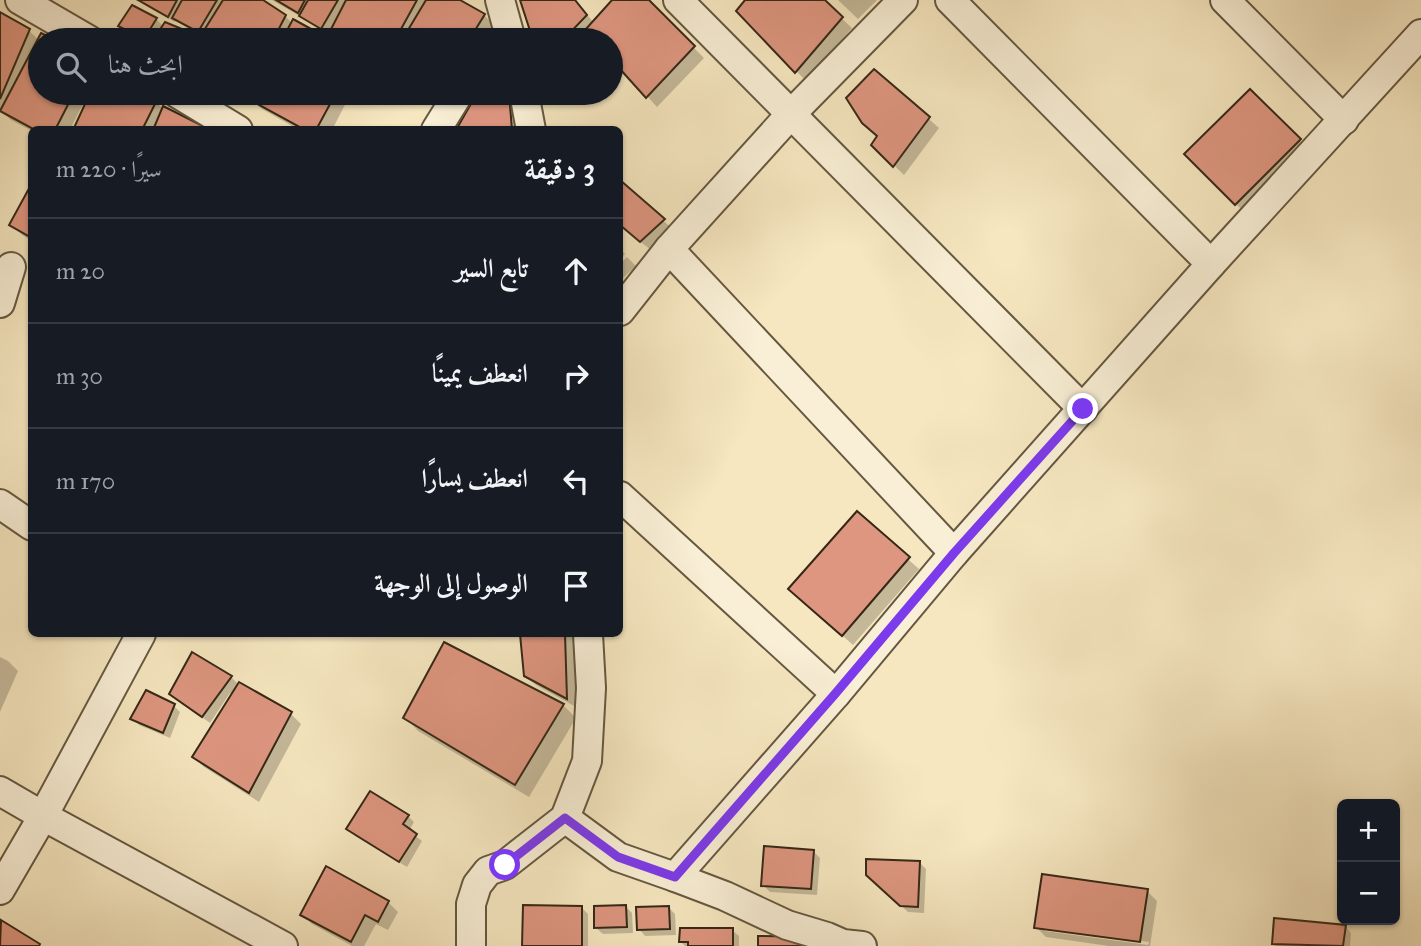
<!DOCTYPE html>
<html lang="ar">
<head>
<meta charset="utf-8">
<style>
	:root { --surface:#171b24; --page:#20242c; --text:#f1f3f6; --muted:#9ea1a6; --line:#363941 }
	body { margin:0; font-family:"IM FELL Great Primer",Amiri,serif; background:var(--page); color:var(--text); direction:rtl }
	.controls { position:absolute; right:21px; bottom:21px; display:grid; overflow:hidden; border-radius:10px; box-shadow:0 2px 5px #0004 }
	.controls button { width:63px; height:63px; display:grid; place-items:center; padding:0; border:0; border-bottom:2px solid var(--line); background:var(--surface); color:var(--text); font:35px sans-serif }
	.stop { position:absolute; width:21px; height:21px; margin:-16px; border:5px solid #7c3aed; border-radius:50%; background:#fff }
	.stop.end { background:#7c3aed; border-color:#fff; box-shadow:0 2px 7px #0008 }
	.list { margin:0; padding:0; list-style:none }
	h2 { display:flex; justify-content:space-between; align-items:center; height:91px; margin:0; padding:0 28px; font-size:30px }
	h2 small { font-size:23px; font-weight:400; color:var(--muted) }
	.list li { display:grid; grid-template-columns:46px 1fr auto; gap:21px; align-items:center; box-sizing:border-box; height:105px; padding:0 28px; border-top:2px solid var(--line) }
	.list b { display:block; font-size:26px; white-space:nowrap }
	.list em { font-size:23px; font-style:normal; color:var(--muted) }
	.icon { flex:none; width:38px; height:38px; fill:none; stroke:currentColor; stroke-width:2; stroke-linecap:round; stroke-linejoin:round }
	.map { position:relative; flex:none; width:1421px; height:946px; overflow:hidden; direction:ltr }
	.search { position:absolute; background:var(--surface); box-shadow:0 2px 5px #0004; left:28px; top:28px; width:595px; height:77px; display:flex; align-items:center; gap:18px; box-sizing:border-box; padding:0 24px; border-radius:38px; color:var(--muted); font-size:26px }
	.panel { position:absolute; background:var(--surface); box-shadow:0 2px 5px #0004; left:28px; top:126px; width:595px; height:511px; border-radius:10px; direction:rtl }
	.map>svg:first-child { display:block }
</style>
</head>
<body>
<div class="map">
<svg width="1421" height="946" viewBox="0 0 1421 946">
	<rect width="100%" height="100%" fill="#f6e7c0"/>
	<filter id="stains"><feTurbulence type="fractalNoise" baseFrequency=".00286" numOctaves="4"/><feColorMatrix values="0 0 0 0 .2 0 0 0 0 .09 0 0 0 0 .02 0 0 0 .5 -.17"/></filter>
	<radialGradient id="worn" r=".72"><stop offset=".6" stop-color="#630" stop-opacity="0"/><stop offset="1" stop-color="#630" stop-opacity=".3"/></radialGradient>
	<g fill="#0003" fill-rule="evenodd">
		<path d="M139,0h120l26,16 8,8 1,-2 34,18h-128l2,-4 -21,-12 -5,-5 -1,3 -30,-17z"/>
		<path d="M272,0h184l28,15 10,10 -9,15h-149l-7,-7z"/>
		<path d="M522,0h53l19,23 20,-23h32l58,58 -47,49 -46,-51v-16h-14l-4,-4 -4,4h-54z"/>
		<path d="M748,0h74l30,28 -46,53 -68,-70z"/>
		<path d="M838,0h39l-19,19z"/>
		<path d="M0,14l29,17 10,9 3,-5 10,5h-12v53h100l16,9 8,8 43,20h-132l12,-26 -3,-2 -14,28h-38v1l-21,-11 -11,-10z"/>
		<path d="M156,19l8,8 2,-3 27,11 6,5h-56l-16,-8 -7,-6z"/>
		<path d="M874,71l65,57 -35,47 -31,-30 5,-8z"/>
		<path d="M1250,91l60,60 -64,63 -60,-60z"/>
		<path d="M239,93h112l-19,37h-33l-37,-21 -8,-7z"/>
		<path d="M426,93h25l-6,10z"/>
		<path d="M479,93h42l3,37h-66z"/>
		<path d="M620,183l54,47 -23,20 -31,-24z"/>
		<path d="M32,187v54l-10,-6 -10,-10z"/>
		<path d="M620,248l5,6 -5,5z"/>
		<path d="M627,257l9,9 -16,15v-17z"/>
		<path d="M857,514l62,55 -66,76 -52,-46z"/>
		<path d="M522,634h52l2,73 -40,-22 -11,-10z"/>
		<path d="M0,657l8,4 10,10 -18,41z"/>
		<path d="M231,677l8,8 52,29 10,10 -42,78 -55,-35 -10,-10 39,-62 -3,-2 -20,30 -32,-23 -7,-6z"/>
		<path d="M563,705l13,13 -47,79 -111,-66 -13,-14z"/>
		<path d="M174,706l6,6 -10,26 -31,-13 -7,-7z"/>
		<path d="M408,816l6,6 -5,9 13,10 -15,26 -52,-31 -6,-7z"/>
		<path d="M813,851l7,7 -3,37 -47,-3 -7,-7z"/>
		<path d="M920,863l6,6 -2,44 -16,-1 -33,-30z"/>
		<path d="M1147,891l10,10 -7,45h-41l-63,-9 -10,-10zM1045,928l104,14 -1,3 -103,-14z"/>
		<path d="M388,902l10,10 -10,18 -12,-6 -12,22h-12l-40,-22 -10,-10z"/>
		<path d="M625,906l7,7 1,20 -30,1 -7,-6z"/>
		<path d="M668,907l7,7 1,21 -31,1 -6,-7z"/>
		<path d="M582,908l6,6v32h-64z"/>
		<path d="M1345,926l6,7 -1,13h-74l-3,-2z"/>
		<path d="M732,930l7,6v10h-54l-4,-4z"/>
	</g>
	<g fill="#de9680" stroke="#352816" stroke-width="2">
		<path d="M138,0h39l-9,17z"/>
		<path d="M182,0h35l-19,32 -26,-14z"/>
		<path d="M223,0h40l23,15 -13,25h-75z"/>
		<path d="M276,0h29l-7,13z"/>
		<path d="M308,0h30l-17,29 -22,-13z"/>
		<path d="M346,0h71l-22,40h-57l-10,-5z"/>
		<path d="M426,0h34l25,14 -16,26h-67z"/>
		<path d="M520,0h55l12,15 -24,25h-30z"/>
		<path d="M612,0h37l46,46 -49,52 -35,-39v-19h-17l-9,-10z"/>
		<path d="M745,0h80l18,17 -48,56 -59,-62z"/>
		<path d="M132,5l25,13 -13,21 -26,-13z"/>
		<path d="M0,12l30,17 -30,70z"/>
		<path d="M293,19l38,21h-49z"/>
		<path d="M165,22l29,12 -4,6h-37z"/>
		<path d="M41,33l14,7h-15v53h34l-19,37h-20l-35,-19z"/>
		<path d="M874,69l56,48 -37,50 -22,-22 6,-9 -15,-13 -16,-25z"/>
		<path d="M1250,89l51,50 -66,66 -51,-51z"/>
		<path d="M90,93h54l13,7 -15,30h-69z"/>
		<path d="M253,93h83l-20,37h-11l-55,-30z"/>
		<path d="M477,93h32l3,37h-56z"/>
		<path d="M163,106l48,24h-58z"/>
		<path d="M620,180l45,39 -25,23 -20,-17z"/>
		<path d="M32,183v55l-23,-13z"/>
		<path d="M857,511l53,46 -68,79 -54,-47z"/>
		<path d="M520,634h45l2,65 -43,-23z"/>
		<path d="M444,642l120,62 -49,81 -112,-67z"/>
		<path d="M192,652l40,24 -30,41 -33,-23z"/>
		<path d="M239,682l53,30 -43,81 -57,-36z"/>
		<path d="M146,690l29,14 -12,29 -33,-14z"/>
		<path d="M370,791l39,24 -6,9 14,10 -18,28 -53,-33z"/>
		<path d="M764,846l50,4 -3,39 -50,-3z"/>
		<path d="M866,859l54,2 -2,46 -18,-1 -34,-31z"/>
		<path d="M326,866l63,35 -11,21 -13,-7 -14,27 -51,-27z"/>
		<path d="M1042,874l106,15 -8,53 -106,-14z"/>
		<path d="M523,905l59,1v40h-60z"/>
		<path d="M626,905l1,22 -33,1v-22z"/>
		<path d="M669,906l1,23 -33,1 -1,-23z"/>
		<path d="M1274,918l72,7 -3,21 -71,-2z"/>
		<path d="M1,920l39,24 -1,2h-39z"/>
		<path d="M680,928h53v18h-45v-4h-9z"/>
		<path d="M758,936l69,1v9h-69z"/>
	</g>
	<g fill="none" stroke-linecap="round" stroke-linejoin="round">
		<defs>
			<g id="street">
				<path d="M20,0l69,40"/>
				<path d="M500,0l11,40"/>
				<path d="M678,0l405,409"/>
				<path d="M950,0l261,264"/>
				<path d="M1225,0l119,120"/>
				<path d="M177,93l61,37"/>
				<path d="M524,93l7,37"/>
				<path d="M436,130l23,-37"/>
				<path d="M669,249l285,304"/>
				<path d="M0,303l11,-36"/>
				<path d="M620,311l49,-62 121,-134 113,-115"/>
				<path d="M620,496l216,198"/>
				<path d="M0,504l32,22"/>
				<path d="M0,791l43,25 240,130"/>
				<path d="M565,818l53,39 57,20 50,19 62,29 40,12 16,7 19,2"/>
				<path d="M675,877l161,-183 118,-141 257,-289 210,-230"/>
				<path d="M0,890l43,-74 98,-182"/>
				<path d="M471,946v-42l6,-19 11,-14 17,-6 60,-47 22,-57 4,-73 -3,-54"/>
			</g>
		</defs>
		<use href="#street" stroke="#655840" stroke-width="32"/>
		<use href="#street" stroke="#f9efd6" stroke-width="28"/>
	</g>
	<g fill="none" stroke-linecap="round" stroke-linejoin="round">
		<path stroke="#7c3aed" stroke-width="9" d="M505,865l60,-47 53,39 57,20 160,-183 119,-141 129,-144"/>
	</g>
	<rect width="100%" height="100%" filter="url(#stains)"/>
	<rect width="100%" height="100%" fill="url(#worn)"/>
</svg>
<div class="controls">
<button>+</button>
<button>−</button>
</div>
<div class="stop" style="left:505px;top:865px"></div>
<div class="stop end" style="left:1083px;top:409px"></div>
<div class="search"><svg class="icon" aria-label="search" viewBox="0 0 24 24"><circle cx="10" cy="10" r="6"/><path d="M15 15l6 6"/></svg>ابحث هنا</div>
<section class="panel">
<h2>3 دقيقة<small>سيرًا · 220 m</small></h2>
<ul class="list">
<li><svg class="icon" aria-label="ahead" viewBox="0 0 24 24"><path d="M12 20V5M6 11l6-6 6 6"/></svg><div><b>تابع السير</b></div><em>20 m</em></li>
<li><svg class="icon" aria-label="right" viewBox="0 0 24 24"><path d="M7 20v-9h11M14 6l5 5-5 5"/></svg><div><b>انعطف يمينًا</b></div><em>30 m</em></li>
<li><svg class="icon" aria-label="left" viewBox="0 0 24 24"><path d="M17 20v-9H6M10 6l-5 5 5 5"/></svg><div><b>انعطف يسارًا</b></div><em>170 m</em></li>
<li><svg class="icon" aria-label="arrive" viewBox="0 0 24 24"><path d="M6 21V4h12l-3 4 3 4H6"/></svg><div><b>الوصول إلى الوجهة</b></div></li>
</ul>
</section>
</div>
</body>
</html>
